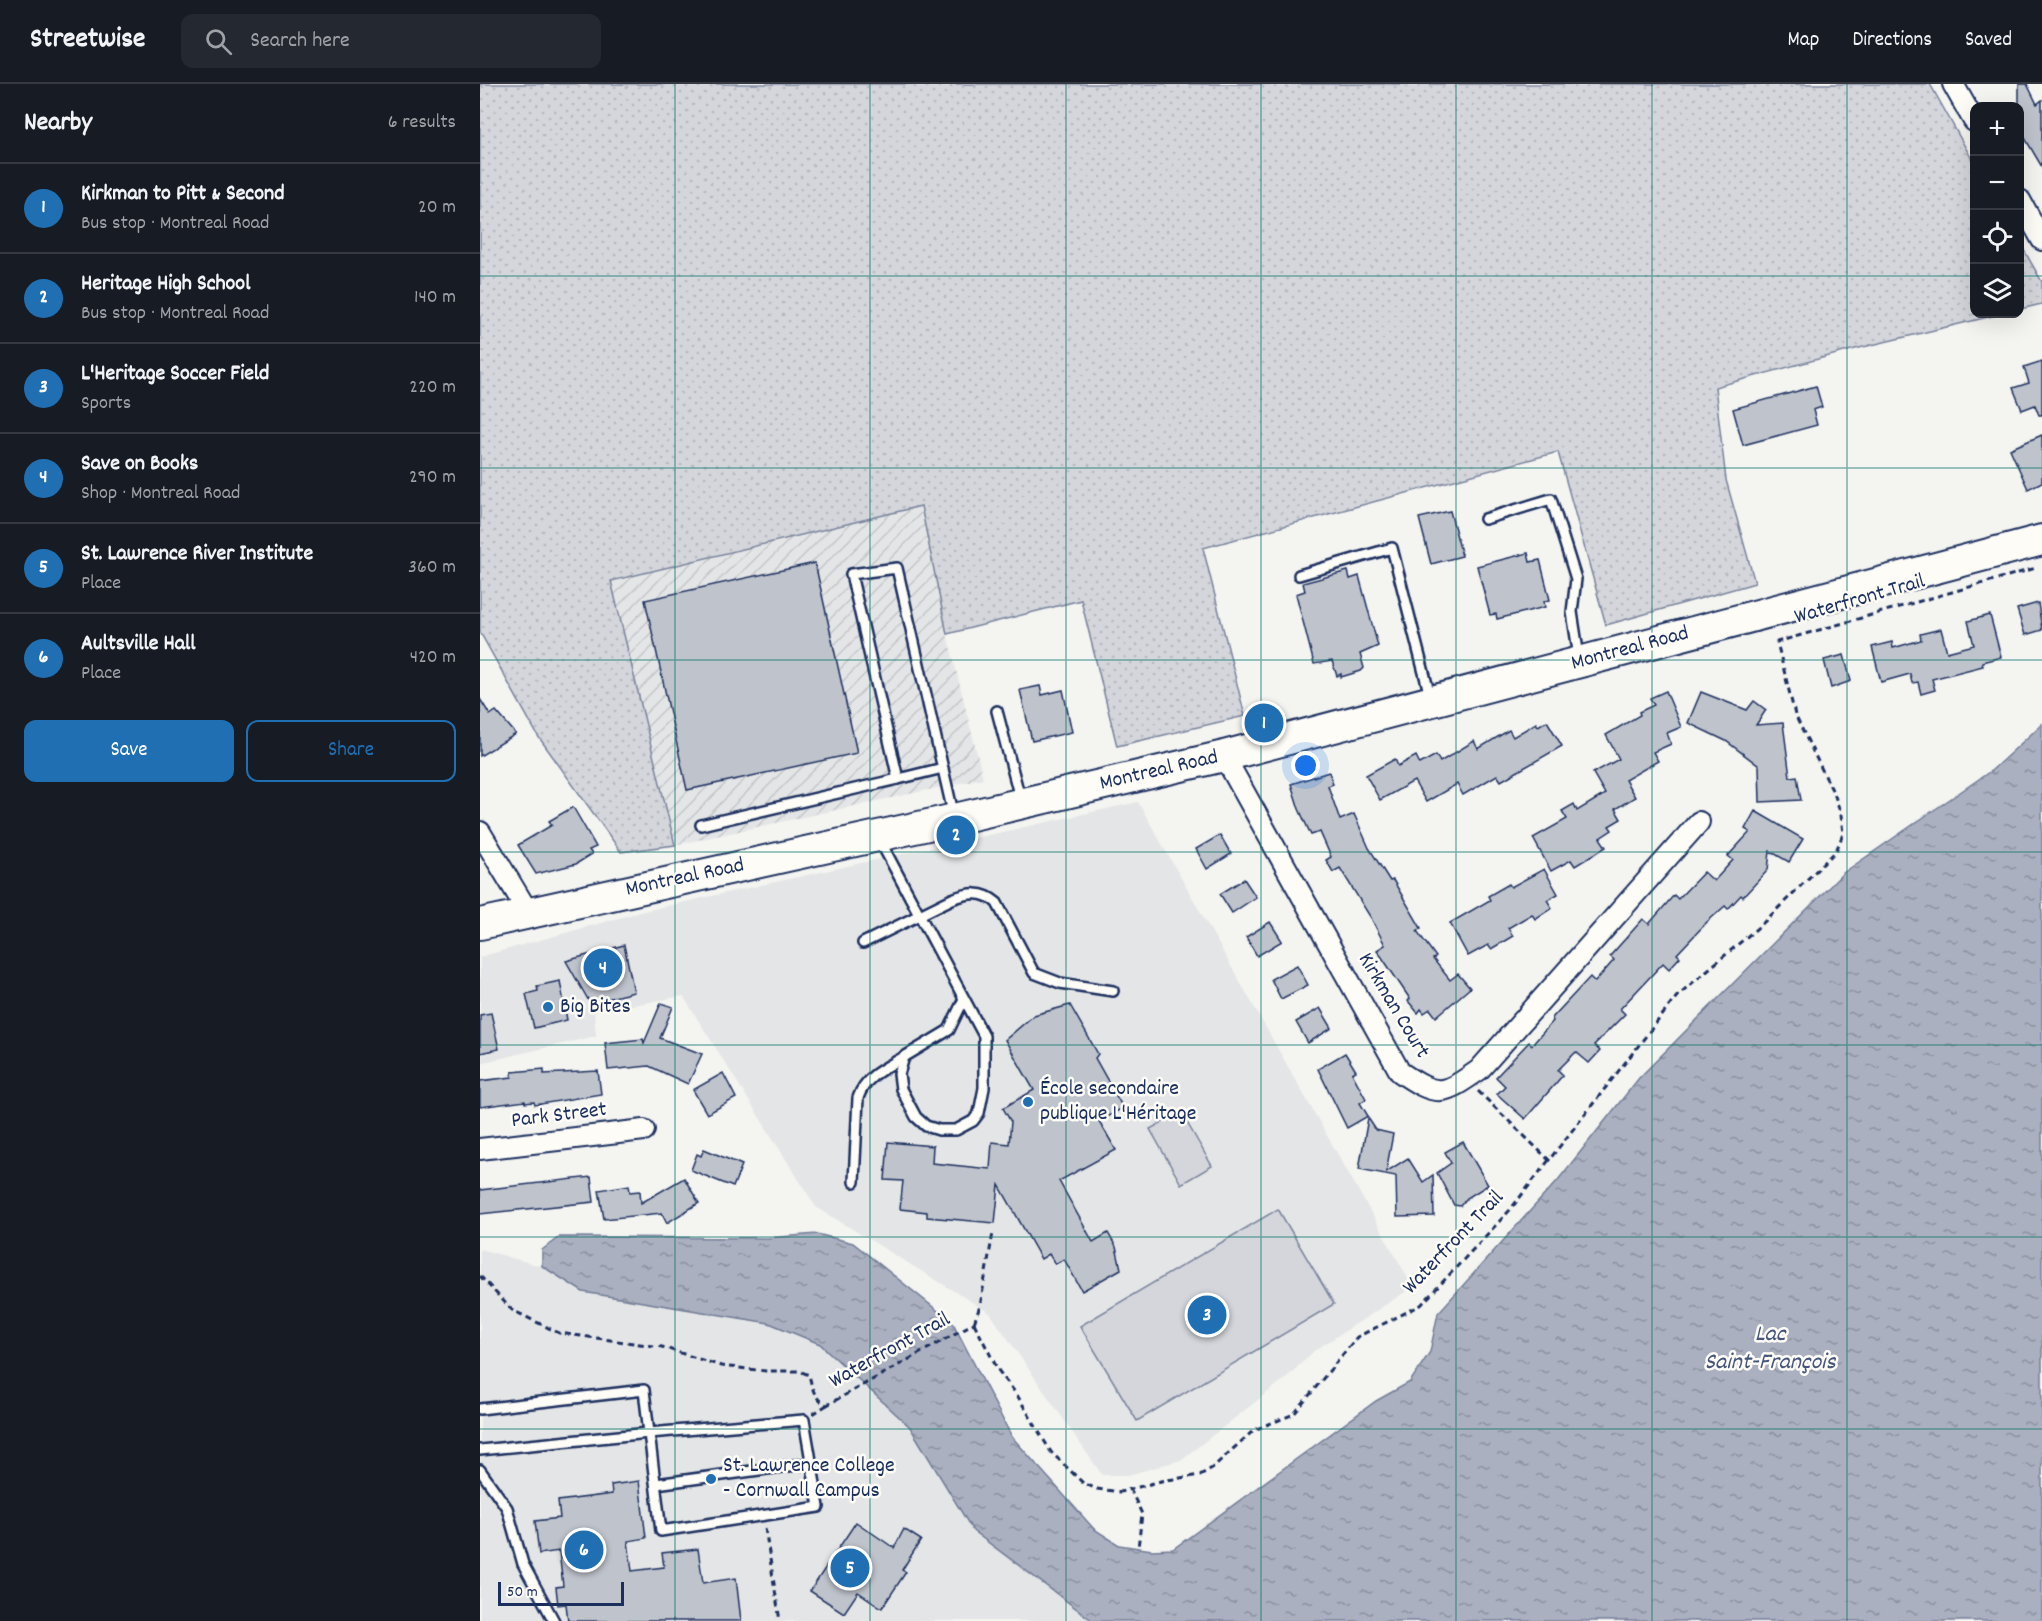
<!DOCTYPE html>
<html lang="en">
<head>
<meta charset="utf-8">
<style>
	:root { --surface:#171b24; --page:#242831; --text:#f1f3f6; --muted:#9ea1a6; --line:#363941; --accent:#1f6fb2 }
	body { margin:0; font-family:Dekko,sans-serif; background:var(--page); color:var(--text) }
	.controls { position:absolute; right:18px; top:18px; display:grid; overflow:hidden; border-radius:12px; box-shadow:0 6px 24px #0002 }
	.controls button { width:54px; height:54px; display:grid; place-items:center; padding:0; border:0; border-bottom:2px solid var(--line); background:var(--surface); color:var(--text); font:30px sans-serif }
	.scale { position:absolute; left:18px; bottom:15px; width:126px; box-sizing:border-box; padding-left:6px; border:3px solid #1b2f5e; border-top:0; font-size:16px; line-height:21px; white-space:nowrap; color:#1b2f5e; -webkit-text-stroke:4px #fdfcf7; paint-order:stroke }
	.you { position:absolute; left:826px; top:682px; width:21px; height:21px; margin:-15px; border:4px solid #fff; border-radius:50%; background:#1a73e8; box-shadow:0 0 0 9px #1a73e833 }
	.badge { display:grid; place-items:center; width:39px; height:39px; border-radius:50%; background:var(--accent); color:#fff; font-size:20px; font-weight:700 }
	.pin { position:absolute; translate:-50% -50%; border:3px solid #fff; box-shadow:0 2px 6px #0006 }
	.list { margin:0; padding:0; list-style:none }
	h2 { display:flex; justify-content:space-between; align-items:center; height:78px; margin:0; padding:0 24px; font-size:26px }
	h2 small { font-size:20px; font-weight:400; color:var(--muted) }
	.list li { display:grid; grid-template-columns:39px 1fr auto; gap:18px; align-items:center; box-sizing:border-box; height:90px; padding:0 24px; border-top:2px solid var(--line) }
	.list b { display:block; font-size:22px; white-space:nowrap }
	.list p { margin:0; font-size:20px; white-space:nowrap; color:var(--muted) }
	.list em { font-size:20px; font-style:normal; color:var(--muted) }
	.actions { display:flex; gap:12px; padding:18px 24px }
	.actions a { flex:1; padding:14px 0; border:2px solid var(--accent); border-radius:12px; text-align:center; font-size:21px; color:var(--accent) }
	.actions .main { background:var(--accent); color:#fff }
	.icon { flex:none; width:33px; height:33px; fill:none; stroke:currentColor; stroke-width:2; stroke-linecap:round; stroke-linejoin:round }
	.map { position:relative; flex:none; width:1562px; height:1537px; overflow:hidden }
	header { display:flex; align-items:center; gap:36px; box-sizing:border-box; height:84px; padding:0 30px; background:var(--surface); border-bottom:2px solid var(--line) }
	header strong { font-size:28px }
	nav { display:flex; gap:33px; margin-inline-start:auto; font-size:21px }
	.search { width:420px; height:54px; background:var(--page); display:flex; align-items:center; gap:15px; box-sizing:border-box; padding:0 21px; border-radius:12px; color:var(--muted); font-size:22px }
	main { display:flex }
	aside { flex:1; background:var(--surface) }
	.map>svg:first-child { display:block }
</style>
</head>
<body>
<header>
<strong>Streetwise</strong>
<div class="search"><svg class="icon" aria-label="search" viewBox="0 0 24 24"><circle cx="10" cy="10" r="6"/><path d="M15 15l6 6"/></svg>Search here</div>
<nav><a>Map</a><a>Directions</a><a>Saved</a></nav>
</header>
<main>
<aside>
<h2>Nearby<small>6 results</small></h2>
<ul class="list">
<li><span class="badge">1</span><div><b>Kirkman to Pitt &amp; Second</b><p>Bus stop · Montreal Road</p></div><em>20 m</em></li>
<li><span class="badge">2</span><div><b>Heritage High School</b><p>Bus stop · Montreal Road</p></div><em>140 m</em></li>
<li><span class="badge">3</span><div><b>L'Heritage Soccer Field</b><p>Sports</p></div><em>220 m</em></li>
<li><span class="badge">4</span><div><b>Save on Books</b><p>Shop · Montreal Road</p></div><em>290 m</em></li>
<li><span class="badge">5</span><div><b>St. Lawrence River Institute</b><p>Place</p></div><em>360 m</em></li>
<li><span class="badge">6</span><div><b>Aultsville Hall</b><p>Place</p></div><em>420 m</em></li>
</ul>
<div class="actions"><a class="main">Save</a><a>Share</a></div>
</aside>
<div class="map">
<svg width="1562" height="1537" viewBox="0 0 1562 1537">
	<defs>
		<pattern id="industrial-furrows" width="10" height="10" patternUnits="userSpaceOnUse" patternTransform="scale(1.5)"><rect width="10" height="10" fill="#e4e5e6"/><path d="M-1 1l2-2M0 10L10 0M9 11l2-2" fill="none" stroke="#c3c5c8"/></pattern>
		<pattern id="grass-dots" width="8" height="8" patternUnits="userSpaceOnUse" patternTransform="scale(1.5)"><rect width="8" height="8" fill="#d4d6db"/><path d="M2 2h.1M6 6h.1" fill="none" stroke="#b5b8be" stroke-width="1.8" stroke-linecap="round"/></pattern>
		<pattern id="water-ripples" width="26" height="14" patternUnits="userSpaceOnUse" patternTransform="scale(1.5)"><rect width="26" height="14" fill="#aab0bf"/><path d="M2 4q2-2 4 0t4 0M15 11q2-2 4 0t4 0" fill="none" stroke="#8a909e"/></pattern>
	</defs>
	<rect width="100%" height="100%" fill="#f4f4f1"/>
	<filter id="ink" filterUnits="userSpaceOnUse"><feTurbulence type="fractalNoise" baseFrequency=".0167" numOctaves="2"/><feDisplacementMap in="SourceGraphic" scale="12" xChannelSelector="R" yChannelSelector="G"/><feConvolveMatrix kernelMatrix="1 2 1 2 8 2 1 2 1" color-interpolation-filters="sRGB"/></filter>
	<g filter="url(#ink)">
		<g fill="#e4e5e6">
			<path d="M658,718l275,485 -99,64 -28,27 -105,82 -53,15h-26l-112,-162 -174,-106 -133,-211 -89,16 2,24 -116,27v-106l164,-46z"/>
			<path d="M0,1165l64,18 39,25 186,31 51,21 90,83 63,104 120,90h-613z"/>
		</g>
		<path fill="url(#industrial-furrows)" d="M441,422l26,128 36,144 -308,67 -64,-264z"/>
		<g fill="url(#grass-dots)" stroke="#78829c" stroke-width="1.5">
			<path d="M0,0h1450l44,79v151h27l-146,35 -140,38 11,93 29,103 -149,42 -48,-173 -355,96 42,168 -128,30 -36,-146 -134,34 -26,-128 -310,75 64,264 -54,7 -83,-116 -58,-104z"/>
			<path d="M1540,159l22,39v22l-22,5z"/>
		</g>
		<g fill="#d4d6db" stroke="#78829c" stroke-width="1.5">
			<path d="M701,1028l31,54 -31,18 -31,-55z"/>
			<path d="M798,1125l56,95 -197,117 -57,-95z"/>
		</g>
		<path fill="url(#water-ripples)" stroke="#717c98" stroke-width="1.5" d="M1562,640v897h-949l-120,-90 -63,-104 -90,-83 -51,-21 -186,-31 -41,-26v-16l17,-13 209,1 49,-4 36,9 100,80 59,114 82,92 25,16 33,5 21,-1 203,-148 34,-19 20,-30 8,-39 120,-133 81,-102 204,-205 149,-103z"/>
		<g fill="#bfc3cc" stroke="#1b2f5e" stroke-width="1.5">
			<path d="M1539,0h8l10,20 5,-4v67l-23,-39z"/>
			<path d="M1562,277v54h-3l-4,-10 -13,5 -9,-22 16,-5 -5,-16z"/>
			<path d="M1336,302l6,21 -9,3 4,15 -74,20 -10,-36z"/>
			<path d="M1562,351v47l-14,7 -18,-40z"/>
			<path d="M970,427l12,45 -31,8 -12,-46z"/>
			<path d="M1048,469l2,9 10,-2 10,40 -6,1 1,6 -48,12 -1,-5 -6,1 -13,-49z"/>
			<path d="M335,479l42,190 -170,37 -42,-190z"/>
			<path d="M868,487l2,8 9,-3 19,70 -18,8 4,14 -3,3 -20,6v-3l-4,2 -5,-15 -18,3 -18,-70 9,-3 -2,-8z"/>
			<path d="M1558,519l4,27 -17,5 -8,-26z"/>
			<path d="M1510,531l11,42 -19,5 1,4 -51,13 3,11 -14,4 -3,-12 -6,1 -2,-9 -29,8 -9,-35 20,-5 1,6 28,-8 -1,-6 21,-5 6,23 27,-7 -6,-24z"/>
			<path d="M1364,571l7,26 -20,7 -7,-28z"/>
			<path d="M560,602l2,9 21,-5 9,42 -40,9 -12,-51z"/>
			<path d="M1186,607l15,36 -14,6 4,11 -18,8 5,9 -33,19 10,17 -20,12 6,10 -12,7 3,4 -12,8 6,9 -31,19 -4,-6 -20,11 -18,-33 34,-19 -5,-8 12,-7 3,7 28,-17 -12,-21 26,-14 -13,-24 34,-20 -1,-3 15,-7 -4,-7z"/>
			<path d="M1221,608l46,18 7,-9 12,9 -10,15 27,-2 7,54 7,-1 4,24 -41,2 -1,-36 -33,-25 -38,-18z"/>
			<path d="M0,615l10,16 6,-4 20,23 -36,22z"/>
			<path d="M1067,637l15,25 -61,35 -4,-6 -34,20 -6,-11 -31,18 -12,-21 -34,19 -14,-25 29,-16 3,7 18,-10 4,8 16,-9 4,7 34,-21 4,8 31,-19 4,7 23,-14 2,3z"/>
			<path d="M849,688l4,12 -5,2 12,34 14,-6 15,34 21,33 3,-1 28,48 -4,3 19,26 -3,2 17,21 8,-6 12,14 -34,29 -6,-8 -6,4 -3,-4 -3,4 -10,-12 2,-2 -33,-49 8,-5 -14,-27 -31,-50 -7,4 -7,-12 5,-3 -11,-25 -9,3 -12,-26 -8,-25z"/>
			<path d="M93,723l23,40 -7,3 3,4 -16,10 -40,10 -18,-29 34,-20 -3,-4z"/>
			<path d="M1275,727l48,28 -14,23 -19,-11 -2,19 -25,27 -2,-2 -13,14 -3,-3 -18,16 -30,32 3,3 -11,12 -6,-6 -43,46 5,5 -31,31 6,6 -11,12 -13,-11 -18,18 5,5 -38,44 -28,-25 8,-8 -9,-9 33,-35 3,3 21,-24 -1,-3 38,-41 5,5 19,-22 -4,-4 33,-37 6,5 25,-29 4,4 26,-27 10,9 19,-21 -5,-4 22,-24 -5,-3z"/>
			<path d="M740,751l11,19 -24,15 -11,-20z"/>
			<path d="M1064,785l14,25 -11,6 5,8 -17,11 -3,-5 -24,14 5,8 -22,13 -3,-4 -20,11 -18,-33 40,-23 -2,-4 21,-12 2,3z"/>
			<path d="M764,795l12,18 -24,16 -12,-19z"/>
			<path d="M790,838l12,19 -25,15 -11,-19z"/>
			<path d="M144,861l10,47 -44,11 -24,-42z"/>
			<path d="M817,881l11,20 -27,14 -10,-20z"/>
			<path d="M80,897l7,39 -33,8 -8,-34 12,-3 -1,-5z"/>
			<path d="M181,919l12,4 -13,31 42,16 -14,30 -39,-18 -41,4 -3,-27 38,-4 1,4z"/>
			<path d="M590,921l28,49 -3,4 28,50 -24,13 17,29 -57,31 34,61 15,-9 8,14 5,22 -39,22 -18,-32 -9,5 -6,-10 -8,5 -42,-74 -4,38 -68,-6v-5l-27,-3 3,-28 -18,-1 3,-38 45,4 -1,17 58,6 2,-27 17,2 2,-22 -8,-14 31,-18 -29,-50 29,-25z"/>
			<path d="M840,924l12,20 -24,15 -12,-21z"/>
			<path d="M11,929l8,36 -19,4v-38z"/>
			<path d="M865,969l11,18 -4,2 14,26 -6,4 8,13 -21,12 -29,-59z"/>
			<path d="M64,985v5l54,-3 3,23 -66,11 -1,-3 -9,1v-2l-45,6v-26l32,-4v-5z"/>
			<path d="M243,989l13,25 -29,16 -14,-24z"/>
			<path d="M888,1034l8,12 17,4 -7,38 22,-14 15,24 10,-7 1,41 -37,1 -1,-41 -37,-7z"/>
			<path d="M983,1058l25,43 -21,13 -7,8 -6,-1 -17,-32 14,-10 -6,-11z"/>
			<path d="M224,1065l38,16 -9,22 -42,-17 6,-16 4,2z"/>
			<path d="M111,1093l3,25 -114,12v-24z"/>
			<path d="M204,1094l15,25 -32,20 -5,-10 -58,6 -5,-29 30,-5 1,7 10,-1 1,12z"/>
			<path d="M159,1397l7,57 -18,3 4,30 32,-4 -2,-14 36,-4 5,34 33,-5 5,43h-173l-2,-17 -8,1 -2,-18 7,-1 -4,-35 -20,3 -4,-33 25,-3 -2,-17 54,-7 -1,-9z"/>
			<path d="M376,1438l38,26 10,-19 17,11 -19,30 4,2 -24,36 -24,-16 -14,21 -34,-22z"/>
		</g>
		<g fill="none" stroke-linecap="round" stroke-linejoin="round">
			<defs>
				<g id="service">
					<path d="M1005,435l66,-20 25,80 -4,33 7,45"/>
					<path d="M819,491l93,-27 38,148"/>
					<path d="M517,627l23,87"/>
					<path d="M463,684l-45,11 -47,-205 46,-6 57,249"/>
					<path d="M221,741l197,-46"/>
					<path d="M399,755l105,197v52l-5,25 -6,8 -17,9h-17l-13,-4 -10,-9 -15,-28 -2,-15 5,-17 45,-27 14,-29"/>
					<path d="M383,859l89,-44c16,-6 31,-9 45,4l37,70 26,10 53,8"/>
					<path d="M374,1098l4,-84c7,-22 27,-30 46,-41"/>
					<path d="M0,1325l164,-19 5,43 -169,17"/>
					<path d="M324,1336l15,87 -158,24 -12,-98z"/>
					<path d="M0,1386l27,38 16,56 31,57"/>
					<path d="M176,1400l155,-21"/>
				</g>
				<g id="minor">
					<path d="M1473,0l21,37"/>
					<path d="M1540,116l22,40"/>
					<path d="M744,672l176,316c38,26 43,23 79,-2l220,-248"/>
					<path d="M0,748l48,80"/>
					<path d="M0,1065l164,-19"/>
				</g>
				<path id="primary" d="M0,840l475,-105 269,-63 818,-216"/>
			</defs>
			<use href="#service" stroke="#1b2f5e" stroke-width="14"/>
			<use href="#minor" stroke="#1b2f5e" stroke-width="24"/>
			<use href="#primary" stroke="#1b2f5e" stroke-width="34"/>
			<g stroke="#1b2f5e" stroke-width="3" stroke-dasharray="6 4.5" stroke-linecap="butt">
				<path d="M998,1007l72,70"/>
				<path d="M0,1192l32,34 47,23 103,14 59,19 45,5h33l10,4c3,12 5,25 18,30l147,-82"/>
				<path d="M494,1239l24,47 19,25 34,57 32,31 14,6 23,3 41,-11 39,-6 12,-7 42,-38 40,-16 63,-77 64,-32 89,-95 168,-215 84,-71 74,-73 7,-17 -2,-19 -6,-19 -40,-81 -18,-73 259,-74"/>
				<path d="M494,1239l6,-17 13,-73"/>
				<path d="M333,1330l14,-9"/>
				<path d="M650,1405l12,25 -4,34"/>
				<path d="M285,1444l15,93"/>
			</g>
			<use href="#service" stroke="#fdfcf7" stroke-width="9"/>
			<use href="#minor" stroke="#fdfcf7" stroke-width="20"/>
			<use href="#primary" stroke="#fdfcf7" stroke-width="30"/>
		</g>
	</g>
	<path fill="none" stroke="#0f766e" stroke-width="1.5" stroke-opacity="0.55" d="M195,0v1537M390,0v1537M586,0v1537M781,0v1537M976,0v1537M1172,0v1537M1367,0v1537M0,192h1494M1540,192h22M0,384h1562M0,576h1562M0,768h1562M0,961h1562M0,1153h1562M0,1345h1562"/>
	<g fill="#1f6fb2" stroke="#fdfcf7" stroke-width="2">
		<circle cx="68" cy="923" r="6"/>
		<circle cx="548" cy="1018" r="6"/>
		<circle cx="231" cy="1395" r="6"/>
	</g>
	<g text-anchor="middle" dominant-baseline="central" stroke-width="5" stroke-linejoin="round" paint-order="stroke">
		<g font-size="22" fill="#1b2f5e" stroke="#fdfcf7">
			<text transform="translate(1380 516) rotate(-16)">Waterfront Trail</text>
			<text transform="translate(1150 565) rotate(-15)">Montreal Road</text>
			<text transform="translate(679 687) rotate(-13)">Montreal Road</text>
			<text transform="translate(205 794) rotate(-12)">Montreal Road</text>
			<text transform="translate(913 922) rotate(59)">Kirkman Court</text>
			<text transform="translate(79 1032) rotate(-7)">Park Street</text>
			<text transform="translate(974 1159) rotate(-46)">Waterfront Trail</text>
			<text transform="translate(410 1267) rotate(-29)">Waterfront Trail</text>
		</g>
		<g font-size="22" fill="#1b2f5e" stroke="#fdfcf7" text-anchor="start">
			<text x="80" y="923">Big Bites</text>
			<text x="560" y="1005">École secondaire<tspan x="560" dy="25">publique L'Héritage</tspan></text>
			<text x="243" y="1382">St. Lawrence College<tspan x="243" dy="25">- Cornwall Campus</tspan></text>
		</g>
		<g font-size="24" font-style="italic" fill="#46567b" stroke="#fdfcf7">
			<text x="1290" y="1251">Lac<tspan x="1290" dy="28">Saint-François</tspan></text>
		</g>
	</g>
</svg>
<div class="controls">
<button>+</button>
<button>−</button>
<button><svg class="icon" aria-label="locate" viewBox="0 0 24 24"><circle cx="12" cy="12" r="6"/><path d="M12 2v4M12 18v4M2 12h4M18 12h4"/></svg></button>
<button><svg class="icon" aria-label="layers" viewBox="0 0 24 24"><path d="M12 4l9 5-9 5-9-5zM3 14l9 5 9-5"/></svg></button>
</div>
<div class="scale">50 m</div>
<div class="you"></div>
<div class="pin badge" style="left:784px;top:639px">1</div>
<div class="pin badge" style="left:476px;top:751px">2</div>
<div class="pin badge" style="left:727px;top:1231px">3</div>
<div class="pin badge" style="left:123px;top:884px">4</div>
<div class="pin badge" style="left:370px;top:1484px">5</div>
<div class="pin badge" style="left:104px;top:1466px">6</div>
</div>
</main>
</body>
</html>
